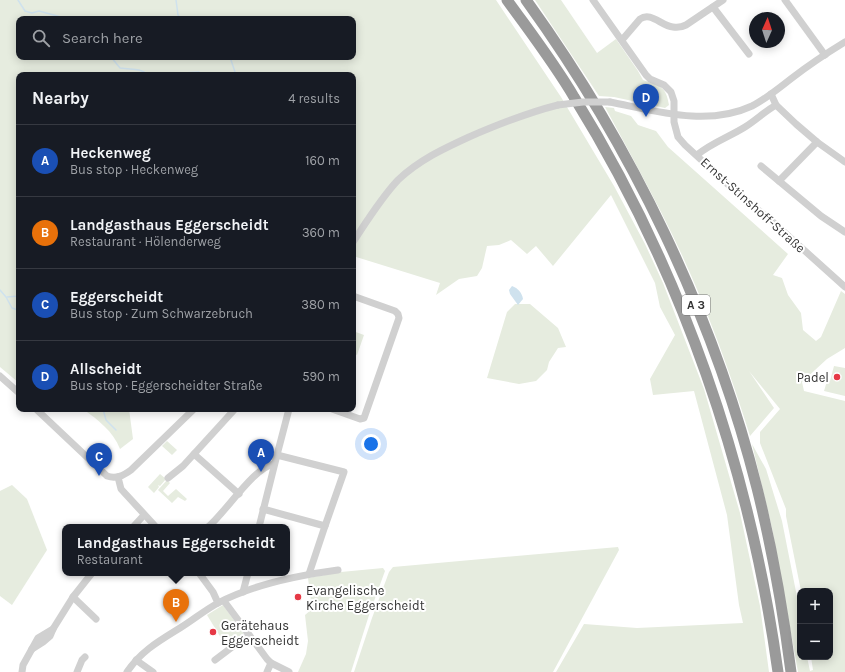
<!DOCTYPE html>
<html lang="en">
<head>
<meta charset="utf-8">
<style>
	:root { --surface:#171b24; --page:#20242c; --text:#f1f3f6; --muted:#9ea1a6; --line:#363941; --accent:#ea580c }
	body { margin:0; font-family:Karla,sans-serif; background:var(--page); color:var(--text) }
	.controls { position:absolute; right:12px; bottom:12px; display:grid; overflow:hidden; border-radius:8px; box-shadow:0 2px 10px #0003 }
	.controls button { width:36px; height:36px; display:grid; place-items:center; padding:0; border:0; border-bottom:1px solid var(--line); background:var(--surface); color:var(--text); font:20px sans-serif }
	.compass { position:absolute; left:749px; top:12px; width:36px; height:36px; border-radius:50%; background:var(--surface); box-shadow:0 2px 10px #0003; rotate:3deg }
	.you { position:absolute; left:371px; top:444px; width:14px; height:14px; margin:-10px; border:3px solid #fff; border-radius:50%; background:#1a73e8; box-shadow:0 0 0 6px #1a73e833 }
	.badge { display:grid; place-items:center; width:26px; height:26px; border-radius:50%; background:var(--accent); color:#fff; font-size:13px; font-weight:700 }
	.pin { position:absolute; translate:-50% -33px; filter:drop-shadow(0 1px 2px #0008) }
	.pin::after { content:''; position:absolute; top:21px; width:14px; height:12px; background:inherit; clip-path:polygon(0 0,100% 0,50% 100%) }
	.popup { position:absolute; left:62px; top:524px; width:228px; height:52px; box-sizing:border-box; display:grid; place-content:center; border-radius:8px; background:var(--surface); filter:drop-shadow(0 1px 3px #0005); font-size:13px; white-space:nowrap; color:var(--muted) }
	.popup b { font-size:15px; color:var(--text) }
	.popup::after { content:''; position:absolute; left:50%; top:100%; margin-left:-8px; border:8px solid transparent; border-top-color:var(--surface) }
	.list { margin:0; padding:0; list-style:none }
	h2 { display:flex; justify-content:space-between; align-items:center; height:52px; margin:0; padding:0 16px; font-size:17px }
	h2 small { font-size:13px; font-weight:400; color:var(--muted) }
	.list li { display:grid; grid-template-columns:26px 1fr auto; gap:12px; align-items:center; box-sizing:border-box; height:72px; padding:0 16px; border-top:1px solid var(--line) }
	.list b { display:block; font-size:15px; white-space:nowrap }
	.list p { margin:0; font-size:13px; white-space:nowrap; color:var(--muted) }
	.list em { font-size:13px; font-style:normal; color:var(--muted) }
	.icon { flex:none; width:22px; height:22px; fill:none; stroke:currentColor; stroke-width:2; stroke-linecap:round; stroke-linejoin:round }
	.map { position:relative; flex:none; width:845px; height:672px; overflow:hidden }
	.search { position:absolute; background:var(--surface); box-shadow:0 2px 10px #0003; left:16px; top:16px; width:340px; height:44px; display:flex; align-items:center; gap:10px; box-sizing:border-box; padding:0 14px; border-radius:8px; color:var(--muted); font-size:15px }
	.panel { position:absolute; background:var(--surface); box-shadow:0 2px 10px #0003; left:16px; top:72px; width:340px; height:340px; border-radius:8px }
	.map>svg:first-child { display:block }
</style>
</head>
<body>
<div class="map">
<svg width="845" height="672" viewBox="0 0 845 672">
	<rect width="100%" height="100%" fill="#fff"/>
	<g fill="#e6ecdf" fill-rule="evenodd">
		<path d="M0,0h496l65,97 53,89 31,58 18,39 41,106 36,124 20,93 9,66h-213l28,-48 53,4 106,-5 -4,-18 -12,-90 -33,-124 -41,4 -3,-16 25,-44 -15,-28 -5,-24 -44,-88 -58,71 -17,-20 -9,8 -16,-14 -12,5 -12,1 -5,22 -5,8 -18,3 -23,16 4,-12 -87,-27v-181h-334v308l-19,-16zM19,19h334v38h-334z"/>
		<path d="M535,0h26l36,53 19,-14 22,32 5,9c17,6 23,6 26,25l-4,3 -51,-11 -15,-1z"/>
		<path d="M605,107l9,1 1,3 16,5 7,9 18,6 12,16 120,107 -15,21 9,3 6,17 13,18 2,17 13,11 5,-4 20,-46 4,3v54l-18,11 -25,23 2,9 41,10v271h-47l-26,-144 -20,-84 14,25 16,52 18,91v45h7l3,14 3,-1 -2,-13h19v-66h-29l-15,-75v-7l-26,-66v-11l20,-23 -31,-38 25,37 -24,28c-24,-77 -52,-152 -89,-224 -18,-35 -37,-70 -56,-105z"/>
		<path d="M515,304h15l28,24 8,19 -8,1 -9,14 -2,8 -11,11 -17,3 -32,-6 20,-66z"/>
		<path d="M353,331l11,4 -7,20 -4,-2z"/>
		<path d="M834,366l11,2v28l-21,-5 3,-10h3z"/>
		<path d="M83,409h46l4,30 -13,10c-7,-18 -22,-29 -37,-40z"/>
		<path d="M167,441l10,9 -5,5 -10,-9z"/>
		<path d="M160,474l6,5 -6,7 -2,-1 1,2 -5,6 -6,-6z"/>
		<path d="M167,480l3,3 -7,8 5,5 8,-7 11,10 -2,2 -7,-4 -6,6 -14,-13z"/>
		<path d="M12,485l15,14 20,51 -35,55 -12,-9v-105z"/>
		<path d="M618,547l1,3 -66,122h-199l18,-54 17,-46 4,-5z"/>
		<path d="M383,568l2,3 -15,41 -19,60h-53l8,-18 2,-13 -3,-26 7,-6 -4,-31 33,-6z"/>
		<path d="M223,605l21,29 -18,12 -19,-31z"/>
	</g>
	<path fill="#cfe2ee" d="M512,286c6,2 10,7 11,13l-5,6 -8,-11 -1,-4z"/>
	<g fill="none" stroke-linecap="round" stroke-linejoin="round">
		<g stroke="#cfe2ee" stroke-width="1.5">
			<path d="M18,0l7,11 7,2 7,-2 22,6"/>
			<path d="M176,0l2,15 3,4"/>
			<path d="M111,57l9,11c13,2 18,-1 29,7"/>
			<path d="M230,57l6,18"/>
			<path d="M153,75l46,-3"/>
			<path d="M0,290l6,7 6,11 6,2 1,2"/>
			<path d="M7,297l12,-1"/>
			<path d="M103,409l3,11 10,10"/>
		</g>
		<g stroke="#d0d0d0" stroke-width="7">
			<path d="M593,0l53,75 4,4 14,6 7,7 3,9v21l4,15 7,8 50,46 39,32 71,64"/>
			<path d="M785,0l40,55"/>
			<path d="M713,7l36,47"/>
			<path d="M622,40l18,-21c11,-8 21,7 33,8 5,1 9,0 13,-2l37,-25"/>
			<path d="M771,94l5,11 20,19 21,18 28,20"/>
			<path d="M610,102c46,9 97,25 142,4 14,-7 27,-18 40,-28 17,-13 35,-25 53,-36"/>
			<path d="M697,155c14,-12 32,-18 48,-28 11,-7 19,-15 31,-22"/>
			<path d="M761,166l60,50 24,16"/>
			<path d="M779,181l38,-39"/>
			<path d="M353,242c14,-21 28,-44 45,-62 21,-20 45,-31 71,-43 30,-13 57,-24 89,-32"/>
			<path d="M0,376l19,17"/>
			<path d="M36,409l71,67c9,3 16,0 24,-6l63,-61"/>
			<path d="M332,409l28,10 4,-1 35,-100 -1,-4 -3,-3 -42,-15"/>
			<path d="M194,454l45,40"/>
			<path d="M277,455l67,17 -19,54"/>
			<path d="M118,477l3,12 35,38"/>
			<path d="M168,478l15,-12 52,-57"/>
			<path d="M263,509l62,17 -16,48"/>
			<path d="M133,527l11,-12"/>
			<path d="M208,527c18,-15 46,-60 66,-63"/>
			<path d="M259,527l18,-72 12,-46"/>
			<path d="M199,573l14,19 5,11"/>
			<path d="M243,592l5,-19"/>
			<path d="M73,597l23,22"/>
			<path d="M224,601l43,58 4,4 18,9"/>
			<path d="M32,649l11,-7 7,-6 3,-7 20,-32 19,-24"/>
			<path d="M136,660l17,12"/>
			<path d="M215,660l33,-25"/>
			<path d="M22,672l1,-7 15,-27 15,-9"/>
			<path d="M77,672l5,-12 3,-3"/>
			<path d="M127,672c14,-21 32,-31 53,-44 13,-8 25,-18 38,-25 34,-18 82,-28 120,-33"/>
			<path d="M267,672l4,-9"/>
		</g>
		<g stroke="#9a9a9a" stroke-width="11">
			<path d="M507,0c23,32 47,63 67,97 108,174 176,372 204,575"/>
			<path d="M526,0c105,145 187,314 231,488 15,60 26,122 34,184"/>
		</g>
		<path stroke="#d0d0d0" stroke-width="7" d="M558,105l25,-3h27"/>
	</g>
	<g fill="#e63946" stroke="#fff" stroke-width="1.5">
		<circle cx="837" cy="377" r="4"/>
		<circle cx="298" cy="597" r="4"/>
		<circle cx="213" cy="632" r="4"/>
	</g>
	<g text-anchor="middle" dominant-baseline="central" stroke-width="4" stroke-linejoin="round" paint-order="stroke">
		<rect fill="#fff" stroke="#707070" stroke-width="1" x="682" y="295" width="28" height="20" rx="3"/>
		<g font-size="12" font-weight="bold" fill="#333">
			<text x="696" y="305">A 3</text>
		</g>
		<g font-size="13" fill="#333" stroke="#fff">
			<text transform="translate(753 205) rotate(42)">Ernst-Stinshoff-Straße</text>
		</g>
		<g font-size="13" fill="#333" stroke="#fff" text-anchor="start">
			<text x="829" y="377" text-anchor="end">Padel</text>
			<text x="306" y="590">Evangelische<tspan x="306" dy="15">Kirche Eggerscheidt</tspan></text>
			<text x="221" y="625">Gerätehaus<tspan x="221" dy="15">Eggerscheidt</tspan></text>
		</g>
	</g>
</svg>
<div class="controls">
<button>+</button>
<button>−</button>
</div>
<svg class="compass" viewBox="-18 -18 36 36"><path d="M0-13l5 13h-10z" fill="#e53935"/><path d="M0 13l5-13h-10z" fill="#9ea1a6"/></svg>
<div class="you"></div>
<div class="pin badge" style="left:261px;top:472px;background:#1a4fb4">A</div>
<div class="pin badge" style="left:176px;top:622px;background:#e8710a">B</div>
<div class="popup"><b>Landgasthaus Eggerscheidt</b>Restaurant</div>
<div class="pin badge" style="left:99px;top:476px;background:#1a4fb4">C</div>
<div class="pin badge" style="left:646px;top:117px;background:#1a4fb4">D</div>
<div class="search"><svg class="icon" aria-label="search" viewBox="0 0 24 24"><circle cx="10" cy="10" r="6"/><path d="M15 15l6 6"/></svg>Search here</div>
<section class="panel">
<h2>Nearby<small>4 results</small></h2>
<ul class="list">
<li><span class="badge" style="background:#1a4fb4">A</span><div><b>Heckenweg</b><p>Bus stop · Heckenweg</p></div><em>160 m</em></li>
<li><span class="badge" style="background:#e8710a">B</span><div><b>Landgasthaus Eggerscheidt</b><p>Restaurant · Hölenderweg</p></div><em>360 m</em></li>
<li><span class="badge" style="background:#1a4fb4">C</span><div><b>Eggerscheidt</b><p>Bus stop · Zum Schwarzebruch</p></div><em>380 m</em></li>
<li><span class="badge" style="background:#1a4fb4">D</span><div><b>Allscheidt</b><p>Bus stop · Eggerscheidter Straße</p></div><em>590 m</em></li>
</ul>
</section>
</div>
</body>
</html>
